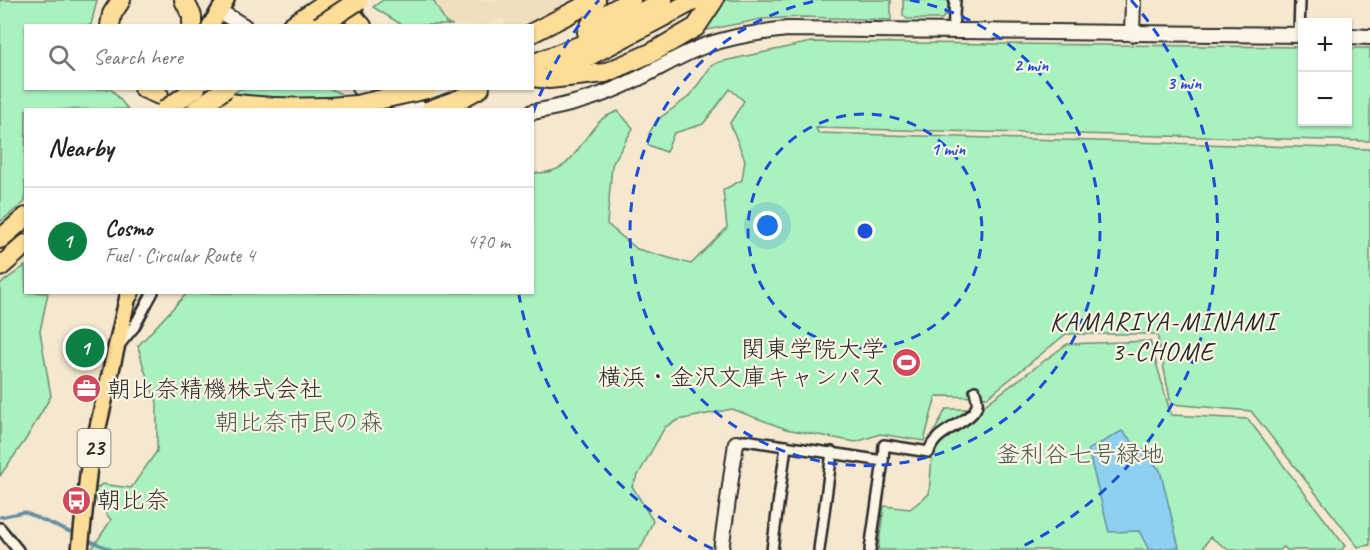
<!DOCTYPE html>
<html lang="en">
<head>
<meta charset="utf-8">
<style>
	:root { --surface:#fff; --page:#f2f2f2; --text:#222; --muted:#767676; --line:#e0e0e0; --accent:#0b8043 }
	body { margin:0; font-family:Caveat,"Klee One",sans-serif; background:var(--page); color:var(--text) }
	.controls { position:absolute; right:18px; top:18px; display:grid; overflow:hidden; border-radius:0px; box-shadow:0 2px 4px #0004 }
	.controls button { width:54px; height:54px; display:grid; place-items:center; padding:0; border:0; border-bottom:2px solid var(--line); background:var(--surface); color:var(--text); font:30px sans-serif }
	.you { position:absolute; left:768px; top:226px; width:21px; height:21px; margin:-15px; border:4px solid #fff; border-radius:50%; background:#1a73e8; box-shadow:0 0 0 9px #1a73e833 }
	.badge { display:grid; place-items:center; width:39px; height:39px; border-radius:50%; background:var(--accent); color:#fff; font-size:20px; font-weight:700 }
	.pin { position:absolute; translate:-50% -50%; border:3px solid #fff; box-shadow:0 2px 6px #0006 }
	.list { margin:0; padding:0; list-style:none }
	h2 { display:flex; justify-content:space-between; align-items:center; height:78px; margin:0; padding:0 24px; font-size:26px }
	h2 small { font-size:20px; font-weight:400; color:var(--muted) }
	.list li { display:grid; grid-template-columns:39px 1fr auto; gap:18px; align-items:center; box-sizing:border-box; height:108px; padding:0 24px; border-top:2px solid var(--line) }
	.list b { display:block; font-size:22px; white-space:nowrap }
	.list p { margin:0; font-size:20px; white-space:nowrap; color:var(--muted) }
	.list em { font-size:20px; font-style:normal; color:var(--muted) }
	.icon { flex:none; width:33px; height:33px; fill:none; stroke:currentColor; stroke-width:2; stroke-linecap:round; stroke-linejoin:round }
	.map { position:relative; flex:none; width:1370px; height:550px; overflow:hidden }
	.search { position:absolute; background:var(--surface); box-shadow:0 2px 4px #0004; left:24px; top:24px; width:510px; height:66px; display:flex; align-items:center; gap:15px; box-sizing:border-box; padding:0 21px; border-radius:0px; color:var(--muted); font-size:22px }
	.panel { position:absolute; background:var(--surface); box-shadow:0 2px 4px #0004; left:24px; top:108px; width:510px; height:186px; border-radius:0px }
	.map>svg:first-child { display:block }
</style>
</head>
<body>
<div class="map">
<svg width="1370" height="550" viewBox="0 0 1370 550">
	<rect width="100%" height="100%" fill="#f5e8cf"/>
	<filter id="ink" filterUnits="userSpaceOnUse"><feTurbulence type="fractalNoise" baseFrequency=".0167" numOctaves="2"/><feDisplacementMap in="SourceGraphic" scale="12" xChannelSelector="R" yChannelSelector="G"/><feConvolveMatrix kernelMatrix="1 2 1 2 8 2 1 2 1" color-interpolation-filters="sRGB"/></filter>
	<g filter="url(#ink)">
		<path fill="#f0dfbf" d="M433,0h132l-21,23 -12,3 -27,-1 -2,-6 -20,6h-31l-6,-2z"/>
		<g fill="#a9f1be" stroke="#6a8e74" stroke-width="1.5">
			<path d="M0,0h97l-6,25 -65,1v62l85,1 17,20 -102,1 -1,92 -25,20z"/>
			<path d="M383,0h50l13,23 7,2h-51l-29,-18z"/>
			<path d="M724,0h167v20l-89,-3 -40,2 -60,12z"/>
			<path d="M903,0h45v12l-6,7h-35l-4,-4z"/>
			<path d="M811,42l491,5v75h46v-74h22v93l-554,-13 2,5 552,16v396l-12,2 -107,-136 -80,-7 -14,-70h-91l-78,63 -52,-1 -12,45 -44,-7 -24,8 -70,-13 -54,-20 -54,11 -13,7 -33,59 21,35 -11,25 -4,4h-547l20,-30 -20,-27 11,-9 29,4 26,-37v-49l-13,-33 -6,-23 49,-53 345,-1 1,-119c42,2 43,-30 68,-53 4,-4 12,-7 17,-9l15,17 -21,37 -5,59 30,25 54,15 36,-36 -4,-38 19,-10 3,-20 -15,-37 14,-22 -14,-12 -27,35 -29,9 -8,19 -18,-7 1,-11 8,-14 33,-24 21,-30 8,-4z"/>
			<path d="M329,88l24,12 -126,-3 13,-8z"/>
			<path d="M25,266l1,26 22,1 -8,38 11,65 -25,43 -26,37v-192z"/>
			<path d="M1150,341l21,74 77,4 97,127 -4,4h-54l-3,-3 -4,3h-51l-19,-13 -8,13h-324l6,-44 26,3 19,-15 5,-62 12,-23h33l88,-65z"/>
		</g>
		<path fill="#8ed0f0" stroke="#668ea1" stroke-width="1.5" d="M1122,431l38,39 19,77 -30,3 -10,-19 -30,1 -21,-82z"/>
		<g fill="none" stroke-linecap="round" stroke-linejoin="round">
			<g stroke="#668ea1" stroke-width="3">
				<path d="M0,517l24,-5 53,23"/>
				<path d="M86,539l26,11"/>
			</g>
			<defs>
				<g id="street">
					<path d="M953,31l2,-31"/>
					<path d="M1299,35l1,-35"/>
					<path d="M119,345l15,-18 19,-35"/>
					<path d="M736,443l9,-3 138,21 -13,89"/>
					<path d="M883,461l1,-16 45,7c5,-23 44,-29 48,-47 1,-4 -1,-10 -2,-14"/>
					<path d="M0,528l18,22"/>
					<path d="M772,550l14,-104"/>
					<path d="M819,550l13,-98"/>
				</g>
				<g id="secondary">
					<path d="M219,11l25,15"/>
					<path d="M1132,34l1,-34"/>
					<path d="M1348,36l22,1"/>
					<path d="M359,88l32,13 36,9"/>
					<path d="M532,112c36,-6 69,-15 101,-31 25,-11 47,-27 74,-36 26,-9 53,-13 80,-16l515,6"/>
					<path d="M721,550l15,-107"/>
				</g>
				<g id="primary">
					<path d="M210,26l16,-26"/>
					<path d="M80,550l9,-84 40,-174"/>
				</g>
				<g id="highway">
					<path d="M184,0l8,16v10"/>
					<path d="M338,0l24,26"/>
					<path d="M110,26l2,-12 9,-14"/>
					<path d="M291,26l39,-26"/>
					<path d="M587,32l5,-10 39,-22"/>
					<path d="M532,33l64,-33"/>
					<path d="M532,64l55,-21 76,-43"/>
					<path d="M554,70l16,-4 125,-66"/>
					<path d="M532,77l17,2 56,-6 48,-21 43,-25 18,-27"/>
					<path d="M143,88l16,7"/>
					<path d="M199,98c52,10 103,12 157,7"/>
					<path d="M430,110l30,-11 20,-11"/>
					<path d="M0,239l26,-22"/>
					<path d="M0,267l26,-23"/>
					<path d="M129,294l1,-2"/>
				</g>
			</defs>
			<use href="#street" stroke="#2b2b2b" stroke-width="14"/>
			<use href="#secondary" stroke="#2b2b2b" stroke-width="18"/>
			<use href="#primary" stroke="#2b2b2b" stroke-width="20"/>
			<use href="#highway" stroke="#2b2b2b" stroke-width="22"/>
			<use href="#street" stroke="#fcf5e5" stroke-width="9"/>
			<use href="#secondary" stroke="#fcf5e5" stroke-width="14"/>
			<use href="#primary" stroke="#fedd96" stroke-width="15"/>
			<use href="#highway" stroke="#fedd96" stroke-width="18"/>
			<defs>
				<g id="highway-bridge">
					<path d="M319,26l40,-26"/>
					<path d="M356,105l71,-16"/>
					<path d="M165,110l31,-22"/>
					<path d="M196,110l30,-22"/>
				</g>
			</defs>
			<use href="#highway-bridge" stroke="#2b2b2b" stroke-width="22" stroke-linecap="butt"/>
			<use href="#highway-bridge" stroke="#fedd96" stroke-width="18"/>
		</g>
	</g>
	<g fill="none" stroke="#1d4ed8" stroke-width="3" stroke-dasharray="10 8">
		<circle cx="865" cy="231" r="117"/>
		<path d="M910 0A235 235 0 1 1 820 0"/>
		<path d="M713 549A352 352 0 0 1 519 295M533 113A352 352 0 0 1 599 0M1131 0A352 352 0 0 1 1017 549"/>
	</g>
	<defs>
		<symbol id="stadium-disc" viewBox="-11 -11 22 22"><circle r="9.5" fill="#d1495b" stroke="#fcf5e5"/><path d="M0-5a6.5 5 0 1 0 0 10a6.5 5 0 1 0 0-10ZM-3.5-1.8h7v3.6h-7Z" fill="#fff"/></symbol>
		<symbol id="office-disc" viewBox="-11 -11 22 22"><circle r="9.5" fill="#d1495b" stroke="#fcf5e5"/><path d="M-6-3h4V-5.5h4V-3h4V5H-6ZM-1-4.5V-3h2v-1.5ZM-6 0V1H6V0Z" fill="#fff"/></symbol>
		<symbol id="bus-disc" viewBox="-11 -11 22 22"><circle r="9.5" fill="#d1495b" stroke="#fcf5e5"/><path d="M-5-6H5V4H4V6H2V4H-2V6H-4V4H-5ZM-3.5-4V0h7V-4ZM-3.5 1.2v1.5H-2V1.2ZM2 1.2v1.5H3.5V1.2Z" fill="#fff"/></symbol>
	</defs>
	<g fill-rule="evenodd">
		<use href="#stadium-disc" x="890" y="346" width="33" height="33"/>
		<use href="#office-disc" x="70" y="372" width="33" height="33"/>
		<use href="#bus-disc" x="60" y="484" width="33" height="33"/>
	</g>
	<g text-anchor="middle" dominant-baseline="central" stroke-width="4.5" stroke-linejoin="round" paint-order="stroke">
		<rect fill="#fcf5e5" stroke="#6a6863" stroke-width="1.5" x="77.5" y="429" width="33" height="38" rx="4.5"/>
		<g font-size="22" font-weight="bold" fill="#2b2b2b">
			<text x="94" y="448">23</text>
		</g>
		<g font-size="24" fill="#2b2b2b" stroke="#fcf5e5" text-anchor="start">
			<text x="885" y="349" text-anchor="end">関東学院大学<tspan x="885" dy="28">横浜・金沢文庫キャンパス</tspan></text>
			<text x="107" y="389">朝比奈精機株式会社</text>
			<text x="97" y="500">朝比奈</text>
		</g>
		<g font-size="24" fill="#4a5c50" stroke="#fcf5e5">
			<text x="299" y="422">朝比奈市民の森</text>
			<text x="1080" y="454">釜利谷七号緑地</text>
		</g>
		<g font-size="26" letter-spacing="1.5" fill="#2b2b2b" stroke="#fcf5e5">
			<text x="1163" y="321">KAMARIYA-MINAMI<tspan x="1163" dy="30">3-CHOME</tspan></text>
		</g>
	</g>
	<circle cx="865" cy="231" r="9" fill="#1d4ed8" stroke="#fcf5e5" stroke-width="3"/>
	<g font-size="18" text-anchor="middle" font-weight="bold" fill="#1d4ed8" stroke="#fcf5e5" stroke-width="4.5" stroke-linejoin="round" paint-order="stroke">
		<text x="1031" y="71">2 min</text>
		<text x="1184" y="89">3 min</text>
		<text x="948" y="155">1 min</text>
	</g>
</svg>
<div class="controls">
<button>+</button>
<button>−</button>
</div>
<div class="you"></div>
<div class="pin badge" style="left:85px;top:348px">1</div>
<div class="search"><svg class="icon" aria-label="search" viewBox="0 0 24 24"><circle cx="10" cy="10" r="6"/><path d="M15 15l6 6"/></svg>Search here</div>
<section class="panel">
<h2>Nearby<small></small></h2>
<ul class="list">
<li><span class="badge">1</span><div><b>Cosmo</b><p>Fuel · Circular Route 4</p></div><em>470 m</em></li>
</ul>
</section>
</div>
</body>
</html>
